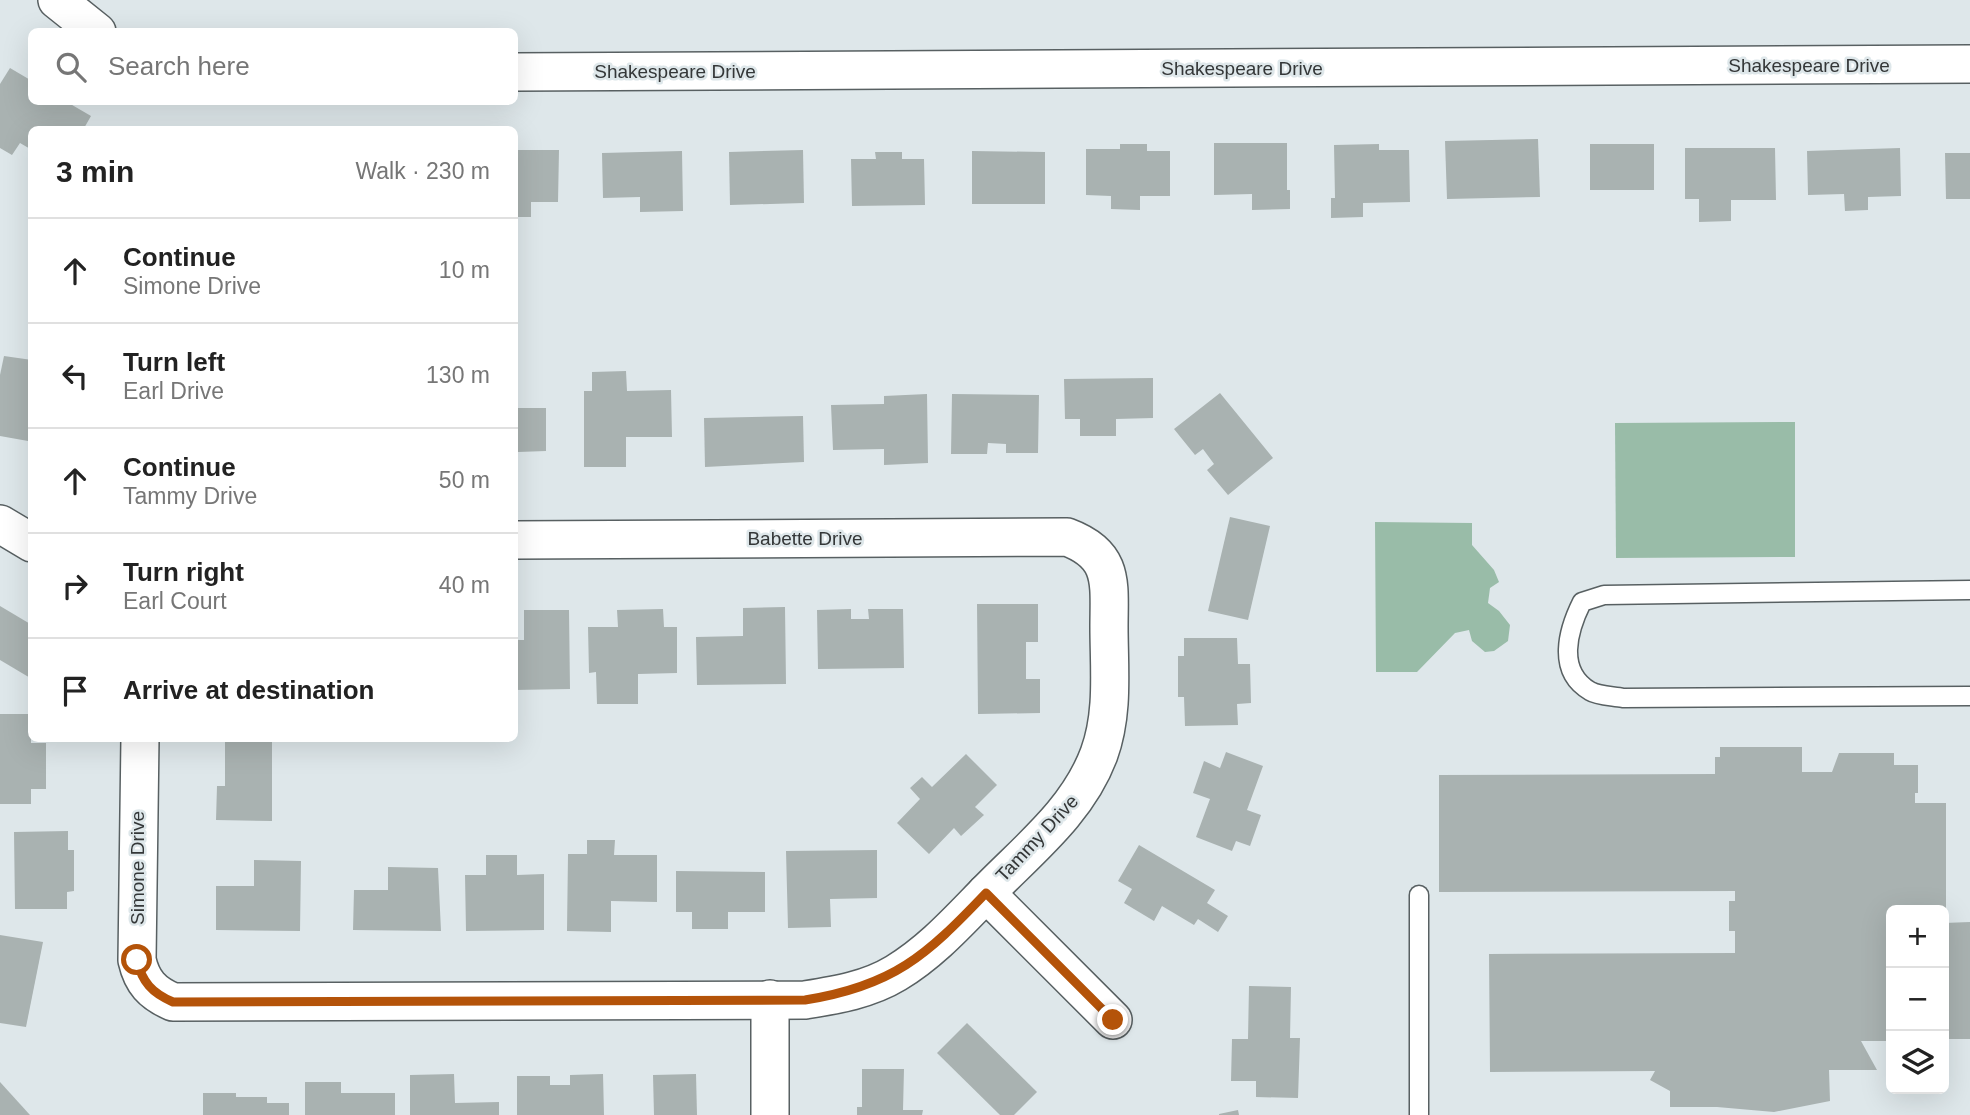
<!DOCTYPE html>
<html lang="en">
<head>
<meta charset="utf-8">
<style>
	:root { --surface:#fff; --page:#f6f6f6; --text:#222; --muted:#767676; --line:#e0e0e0 }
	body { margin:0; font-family:Helvetica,sans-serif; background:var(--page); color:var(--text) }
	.controls { position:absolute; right:21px; bottom:21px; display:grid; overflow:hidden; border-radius:10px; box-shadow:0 7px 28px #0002 }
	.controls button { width:63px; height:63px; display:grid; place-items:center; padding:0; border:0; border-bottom:2px solid var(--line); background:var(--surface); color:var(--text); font:35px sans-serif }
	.stop { position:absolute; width:21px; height:21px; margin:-16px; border:5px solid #b45309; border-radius:50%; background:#fff }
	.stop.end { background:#b45309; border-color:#fff; box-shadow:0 2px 7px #0008 }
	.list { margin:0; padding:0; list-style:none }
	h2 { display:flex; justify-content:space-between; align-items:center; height:91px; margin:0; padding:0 28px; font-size:30px }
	h2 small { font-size:23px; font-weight:400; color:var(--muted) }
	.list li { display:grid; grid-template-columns:46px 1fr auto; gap:21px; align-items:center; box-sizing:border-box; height:105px; padding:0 28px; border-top:2px solid var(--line) }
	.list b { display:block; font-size:26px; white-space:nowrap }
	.list p { margin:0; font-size:23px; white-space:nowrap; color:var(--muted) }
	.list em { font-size:23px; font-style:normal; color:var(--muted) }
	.icon { flex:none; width:38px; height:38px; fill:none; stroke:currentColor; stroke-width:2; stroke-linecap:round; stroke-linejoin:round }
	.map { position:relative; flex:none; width:1970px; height:1115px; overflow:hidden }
	.search { position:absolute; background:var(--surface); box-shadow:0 7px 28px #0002; left:28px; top:28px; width:490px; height:77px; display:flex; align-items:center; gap:18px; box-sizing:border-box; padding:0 24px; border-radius:10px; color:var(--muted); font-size:26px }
	.panel { position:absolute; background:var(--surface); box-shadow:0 7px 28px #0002; left:28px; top:126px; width:490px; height:616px; border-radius:10px }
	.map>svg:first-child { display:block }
</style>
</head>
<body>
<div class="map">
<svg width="1970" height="1115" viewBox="0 0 1970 1115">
	<rect width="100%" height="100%" fill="#dee7ea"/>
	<g fill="#99bca8">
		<path d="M1795,422v135l-179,1 -1,-135z"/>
		<path d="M1375,522l97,1v22l22,25 5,12 -9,6 -2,15 11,8 11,14 -2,16 -14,10 -9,1 -13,-11 -3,-11 -14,3 -38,39h-41z"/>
	</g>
	<g fill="#a9b2b1">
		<path d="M10,68l22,13v21h35l24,14 -8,14h-51v20l-12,-7 -8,12 -12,-7v-64z"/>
		<path d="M1538,139l2,58 -93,2 -2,-58z"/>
		<path d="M1214,143h73v47h3v19l-38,1v-16l-38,1z"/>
		<path d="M1120,144h27v7h23v45h-30v14l-29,-1v-13l-25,-1v-46h34z"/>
		<path d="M1379,144v6h30l1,52 -47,1v14l-32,1v-20h4l-1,-53z"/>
		<rect x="1590" y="144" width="64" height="46"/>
		<path d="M1685,148h90l1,52h-45v21l-32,1v-23h-14z"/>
		<path d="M1900,148l1,48 -33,1v13l-23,1 -1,-17 -36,1 -1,-44z"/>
		<path d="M514,150h45l-1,52h-27v15h-17z"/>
		<path d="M803,150l1,53 -74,2 -1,-53z"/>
		<path d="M682,151l1,60 -43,1v-15l-37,1 -1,-45z"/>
		<path d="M972,151l73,1v52h-73z"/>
		<path d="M875,152h27v7h22l1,46 -73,1 -1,-47h25z"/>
		<path d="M1945,153h25v46h-24z"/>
		<path d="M4,356l28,4v64l-4,17 -28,-5v-61z"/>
		<path d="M626,371l1,20 44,-1 1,47h-46v30h-42v-76h8v-19z"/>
		<path d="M1153,378v40l-37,1v17h-36v-17h-15l-1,-40z"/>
		<path d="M1220,393l53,65 -45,37 -21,-25 7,-6 -11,-15 -8,6 -21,-26z"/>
		<path d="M927,394l1,69 -44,2v-16l-51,1 -2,-45 53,-1v-8z"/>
		<path d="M952,394l87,1 -1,58h-32v-9l-18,-1 -1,11h-36z"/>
		<path d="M514,408h32v43l-28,1v17h-4z"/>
		<path d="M803,416l1,46 -99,5 -1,-49z"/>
		<path d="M1230,517l40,9 -22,94 -40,-9z"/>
		<path d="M977,604h61v38h-12v37h14v34l-62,1z"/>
		<path d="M0,606l32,19v54l-32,-19z"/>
		<path d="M785,607l1,77 -89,1 -1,-48 47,-1v-28z"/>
		<path d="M663,609l1,18h13v46l-39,1v30h-41l-1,-32 -7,1 -1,-46h30l-1,-17z"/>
		<path d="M851,609v10h18l-1,-10h35l1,59 -86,1 -1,-59z"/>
		<path d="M524,610h45l1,79 -56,1v-50h10z"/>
		<path d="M1184,638h53l1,26h12l1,39 -14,1 1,21 -53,1 -1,-29h-6v-41h6z"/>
		<path d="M0,714h31v29h15v46h-15v15h-31z"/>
		<path d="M225,741h47v80l-56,-1 1,-34h8z"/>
		<path d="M1720,747h82v25h30l7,-19h55v12h24v28h-3v10h31v107h-55v124h-4l-1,7h-25l16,29h-48l1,31 -56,11 -57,-5h-47v-16l-20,-11 5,-9 -165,1 -1,-118 246,-1v-22h-6v-30h6v-10l-296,1v-117l276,-1v-17h5z"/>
		<path d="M1226,752l37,14 -16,44 14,5 -11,31 -14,-5 -4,10 -36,-14 14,-38 -17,-6 11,-32 16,7z"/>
		<path d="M966,754l31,31 -22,22 9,8 -23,21 -7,-8 -25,26 -32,-31 23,-24 -10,-11 12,-11 10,10z"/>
		<path d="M68,831v19h6v41l-7,1v17h-52l-1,-77z"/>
		<path d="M587,840h28l-1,15h43v47l-46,-1v31l-44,-1 1,-77h19z"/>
		<path d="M1139,845l76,45 -8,13 21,13 -10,16 -20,-13 -4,6 -32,-19 -8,15 -30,-18 8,-14 -14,-8z"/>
		<path d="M877,850v48l-47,1 1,28 -43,1 -2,-77z"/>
		<path d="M486,855h31v20l27,-1v56l-78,1 -1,-56h21z"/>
		<path d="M254,860l47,1 -1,70 -84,-1v-44h38z"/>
		<path d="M388,867l50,1 3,63 -88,-1 1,-40h34z"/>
		<path d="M676,871l89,1v40h-37v17h-36v-17h-16z"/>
		<path d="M1970,922v117h-26v-116z"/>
		<path d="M0,935l43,7 -17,85 -26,-4z"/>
		<path d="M1249,986l42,1 -1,51h10l-2,60 -42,-1v-16h-25l1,-42h16z"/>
		<path d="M967,1023l70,69 -23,23h-14l-63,-62z"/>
		<path d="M862,1069h42l-1,41h20l-1,5h-65v-8h5z"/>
		<path d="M454,1074l1,29 44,-1v13h-89v-40z"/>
		<path d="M603,1074l1,41h-87v-39h33v9h20v-10z"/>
		<path d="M696,1074l1,41h-43l-1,-40z"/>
		<path d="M0,1082l30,33h-30z"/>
		<path d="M305,1082h36v11h54v22h-90z"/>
		<path d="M203,1093h33v4h31v6h22v12h-86z"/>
		<path d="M1238,1110l1,5h-20v-1z"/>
	</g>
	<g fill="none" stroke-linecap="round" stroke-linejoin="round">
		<defs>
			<g id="lane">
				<path d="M1970,590l-366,5 -22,7c-14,28 -26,69 8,89 8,5 23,5 33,7l347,-2"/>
				<path d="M1419,1115v-220"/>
			</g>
			<g id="street">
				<path d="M57,0l40,32"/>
				<path d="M514,72l1456,-8"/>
				<path d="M0,524l32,19"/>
				<path d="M140,738l-3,222c5,22 15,33 36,42l632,-2c31,-5 63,-10 91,-27 38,-23 66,-56 98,-88 40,-40 85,-77 105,-131 15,-41 10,-85 10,-127 0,-44 6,-72 -42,-90l-553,3"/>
				<path d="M986,893l127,127"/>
				<path d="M770,999v116"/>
			</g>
		</defs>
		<use href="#lane" stroke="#586062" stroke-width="21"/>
		<use href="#street" stroke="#586062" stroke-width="40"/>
		<use href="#lane" stroke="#fff" stroke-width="18"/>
		<use href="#street" stroke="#fff" stroke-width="37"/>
	</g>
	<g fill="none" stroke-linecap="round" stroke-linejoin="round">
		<path stroke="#b45309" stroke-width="9" d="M137,960c5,22 15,33 36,42l632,-2c88,-14 121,-44 181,-107l127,127"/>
	</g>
	<g text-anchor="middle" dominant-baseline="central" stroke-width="5" stroke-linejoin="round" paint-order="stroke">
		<g font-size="19" fill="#343738" stroke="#dee7ea">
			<text x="1809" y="65">Shakespeare Drive</text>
			<text x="1242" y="68">Shakespeare Drive</text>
			<text x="675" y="71">Shakespeare Drive</text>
			<text x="805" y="538">Babette Drive</text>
			<text transform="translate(1037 838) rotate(-47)">Tammy Drive</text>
			<text transform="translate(137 868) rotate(-90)">Simone Drive</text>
		</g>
	</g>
</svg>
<div class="controls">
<button>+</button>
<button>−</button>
<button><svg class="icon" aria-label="layers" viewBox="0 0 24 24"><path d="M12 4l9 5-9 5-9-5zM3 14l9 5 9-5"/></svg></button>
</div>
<div class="stop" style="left:137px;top:960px"></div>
<div class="stop end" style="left:1113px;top:1020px"></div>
<div class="search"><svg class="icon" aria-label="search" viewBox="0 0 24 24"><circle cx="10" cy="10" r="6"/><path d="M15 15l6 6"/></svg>Search here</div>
<section class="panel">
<h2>3 min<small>Walk · 230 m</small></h2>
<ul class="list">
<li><svg class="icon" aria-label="ahead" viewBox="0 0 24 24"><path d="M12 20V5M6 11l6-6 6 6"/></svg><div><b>Continue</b><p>Simone Drive</p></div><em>10 m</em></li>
<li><svg class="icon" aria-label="left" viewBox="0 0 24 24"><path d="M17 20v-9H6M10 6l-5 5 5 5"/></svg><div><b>Turn left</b><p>Earl Drive</p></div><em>130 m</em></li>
<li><svg class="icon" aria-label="ahead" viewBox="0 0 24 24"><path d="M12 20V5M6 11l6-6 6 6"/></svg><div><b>Continue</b><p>Tammy Drive</p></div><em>50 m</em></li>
<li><svg class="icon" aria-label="right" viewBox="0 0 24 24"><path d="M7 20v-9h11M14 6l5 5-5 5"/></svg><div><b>Turn right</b><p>Earl Court</p></div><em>40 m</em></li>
<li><svg class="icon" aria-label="arrive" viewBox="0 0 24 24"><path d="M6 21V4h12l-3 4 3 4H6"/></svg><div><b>Arrive at destination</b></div></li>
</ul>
</section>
</div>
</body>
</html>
